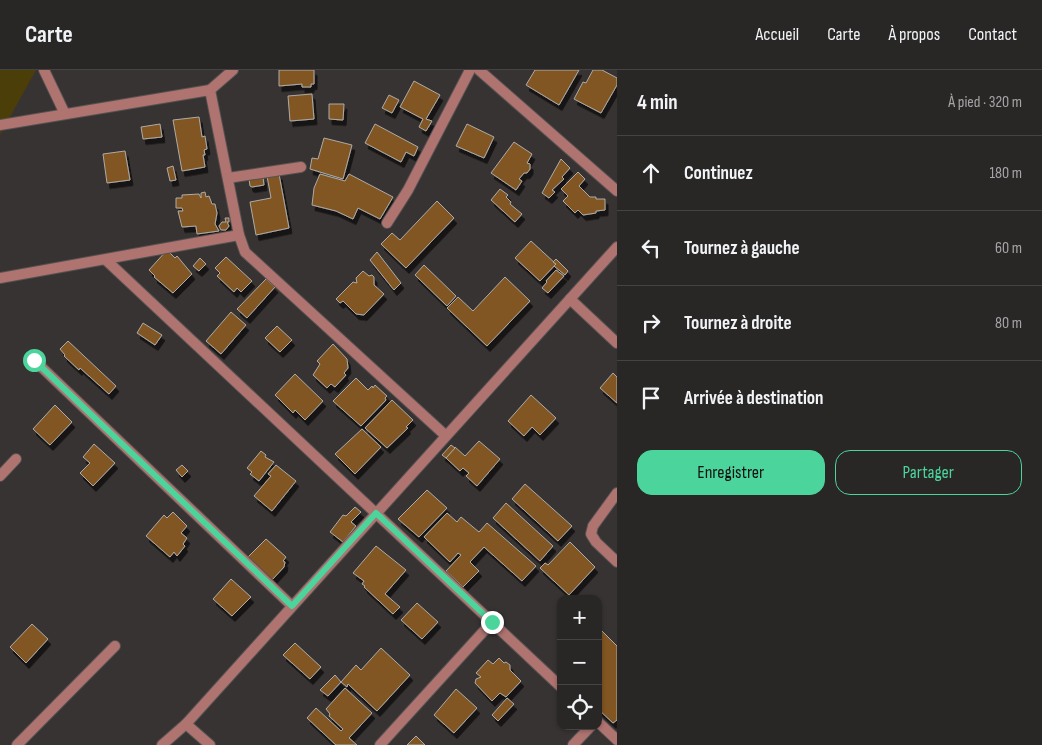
<!DOCTYPE html>
<html lang="fr">
<head>
<meta charset="utf-8">
<style>
	:root { --surface:#292626; --page:#312e2e; --text:#f1f3f6; --muted:#a5a5a7; --line:#454343; --accent:#4bd49b }
	body { margin:0; font-family:"Sofia Sans Condensed",sans-serif; background:var(--page); color:var(--text) }
	.controls { position:absolute; right:15px; bottom:15px; display:grid; overflow:hidden; border-radius:10px; box-shadow:0 1px 4px #0004 }
	.controls button { width:45px; height:45px; display:grid; place-items:center; padding:0; border:0; border-bottom:1px solid var(--line); background:var(--surface); color:var(--text); font:25px sans-serif }
	.stop { position:absolute; width:15px; height:15px; margin:-11px; border:4px solid #4bd49b; border-radius:50%; background:#fff }
	.stop.end { background:#4bd49b; border-color:#fff; box-shadow:0 1px 5px #0008 }
	.list { margin:0; padding:0; list-style:none }
	h2 { display:flex; justify-content:space-between; align-items:center; height:65px; margin:0; padding:0 20px; font-size:21px }
	h2 small { font-size:16px; font-weight:400; color:var(--muted) }
	.list li { display:grid; grid-template-columns:32px 1fr auto; gap:15px; align-items:center; box-sizing:border-box; height:75px; padding:0 20px; border-top:1px solid var(--line) }
	.list b { display:block; font-size:19px; white-space:nowrap }
	.list em { font-size:16px; font-style:normal; color:var(--muted) }
	.actions { display:flex; gap:10px; padding:15px 20px }
	.actions a { flex:1; padding:11px 0; border:1px solid var(--accent); border-radius:15px; text-align:center; font-size:18px; color:var(--accent) }
	.actions .main { background:var(--accent); color:#111 }
	.icon { flex:none; width:28px; height:28px; fill:none; stroke:currentColor; stroke-width:2; stroke-linecap:round; stroke-linejoin:round }
	.map { position:relative; flex:none; width:617px; height:675px; overflow:hidden }
	header { display:flex; align-items:center; gap:30px; box-sizing:border-box; height:70px; padding:0 25px; background:var(--surface); border-bottom:1px solid var(--line) }
	header strong { font-size:24px }
	nav { display:flex; gap:28px; margin-inline-start:auto; font-size:18px }
	main { display:flex }
	aside { flex:1; background:var(--surface) }
	.map>svg:first-child { display:block }
</style>
</head>
<body>
<header>
<strong>Carte</strong>
<nav><a>Accueil</a><a>Carte</a><a>À propos</a><a>Contact</a></nav>
</header>
<main>
<div class="map">
<svg width="617" height="675" viewBox="0 0 617 675">
	<defs>
		<filter id="shadow"><feDropShadow dx="3" dy="5.5" stdDeviation="0" flood-color="#0009"/></filter>
	</defs>
	<rect width="100%" height="100%" fill="#373332"/>
	<path fill="#4c3e08" d="M0,0h36l-36,65z"/>
	<g fill="#815722" stroke="#aeaba8" filter="url(#shadow)">
		<path d="M279,0h35v14h-3v3h-9v-3l-23,2z"/>
		<path d="M535,0h44l-20,35 -33,-20z"/>
		<path d="M593,0h9l15,8v7l-16,28 -27,-14 9,-17 3,1z"/>
		<path d="M414,11l26,14 -14,24 6,2 -6,10 -7,-4 4,-8 -23,-12z"/>
		<path d="M312,24l2,25 -24,2 -2,-25z"/>
		<path d="M389,25l10,5 -7,13 -10,-5z"/>
		<path d="M329,34h15l-1,16 -14,-1z"/>
		<path d="M199,47l3,20 3,-1 2,13 -3,1 1,5h-2l2,12 -23,4 -9,-51z"/>
		<path d="M160,54l2,13 -19,2 -2,-12z"/>
		<path d="M375,54l43,23 -4,9 -8,-4 -5,10 -36,-19z"/>
		<path d="M467,54l27,13 -10,21 -28,-12z"/>
		<path d="M324,68l28,7 -9,34 -33,-10 2,-11 6,1z"/>
		<path d="M514,72l18,12 -5,9 3,1v5l-3,4h-3l-5,6 3,2 -6,9 -25,-17z"/>
		<path d="M125,81l5,29 -23,3 -4,-29z"/>
		<path d="M561,89l9,9 -8,9 2,2 -12,11 3,2 -6,6 -7,-5z"/>
		<path d="M173,96l3,14 -6,1 -3,-13z"/>
		<path d="M578,102l7,7 -6,7 11,11h6v2h9v11l-9,1v2l-13,2 -5,-5 -3,3 -12,-12 5,-5 -7,-7z"/>
		<path d="M279,104l10,54 -33,7 -6,-33 21,-4 -4,-22z"/>
		<path d="M320,104l25,7 4,-7 44,23 -13,22 -22,-11 -5,11 -17,-8 -24,-6 2,-17z"/>
		<path d="M263,107l1,8 -12,2 -2,-1 -1,-7z"/>
		<path d="M500,119l8,6 -2,2 5,5 -1,2 12,10 -7,8 -24,-22z"/>
		<path d="M205,122l1,5 3,-1 3,8h3l2,9 -2,11 4,7 -22,3 -1,-8 -14,1 -4,-16h5l-1,-3h-6v-10h6v-3l17,-1 2,4v-5z"/>
		<path d="M437,131l17,17 -48,50 -25,-24 11,-11 8,7z"/>
		<path d="M225,148h4v4h-2l2,4 -3,4h-5l-2,-4 3,-4h4z"/>
		<path d="M531,171l25,23 -16,17 -25,-23z"/>
		<path d="M167,180l8,8 2,-2 15,18 -19,19 -19,-16 1,-1 -6,-6z"/>
		<path d="M377,182l24,31 -7,7 -24,-30z"/>
		<path d="M226,187l26,24 -11,11 -4,-4 -3,4 -17,-16 3,-3 -5,-5z"/>
		<path d="M200,188l6,6 -7,7 -6,-5z"/>
		<path d="M556,189l12,12 -3,4 -11,-9 2,-2 -3,-2z"/>
		<path d="M424,195l32,31 -9,10 -32,-31z"/>
		<path d="M556,200l8,6 -16,17 -6,-5 5,-6 -1,-1z"/>
		<path d="M363,201l6,5 3,-1 2,2v8l10,9 -20,21 -8,-1 -13,-13 -3,2 -4,-4 17,-17 4,1 -1,-5z"/>
		<path d="M505,207l25,24 -43,45 -40,-38 11,-11 15,14z"/>
		<path d="M266,209l9,8 -28,31 -10,-9z"/>
		<path d="M231,242l15,13 -25,29 -15,-13z"/>
		<path d="M143,253l19,12 -7,10 -18,-12z"/>
		<path d="M277,256l15,14 -12,12 -15,-14z"/>
		<path d="M68,271l48,45 -7,8 -29,-26 -1,2 -15,-14 1,-1 -5,-6z"/>
		<path d="M333,274l14,15 1,9 -4,5 2,2 -11,12 -4,-3 -4,4 -14,-13 7,-11 -3,-3z"/>
		<path d="M613,303l4,4v26l-17,-15z"/>
		<path d="M295,304l28,27 -18,19 -10,-10 -2,3 -18,-18z"/>
		<path d="M356,308l12,12 4,-4 1,2 2,-3 12,11 -2,2 1,2 -25,26 -28,-25z"/>
		<path d="M531,325l25,23 -16,17 -8,-8 -8,9 -16,-15z"/>
		<path d="M392,330l21,20 -7,7 2,1 -21,20 -22,-20z"/>
		<path d="M55,335l17,17 -22,23 -17,-16z"/>
		<path d="M362,359l19,18 -26,27 -20,-20z"/>
		<path d="M479,371l21,18 -23,27 -11,-10 3,-3 -6,-5 -3,3 -14,-13 9,-11 10,9z"/>
		<path d="M94,374l21,19 -22,23 -13,-13 10,-10 -7,-6z"/>
		<path d="M451,375l4,3 -9,10 -4,-3z"/>
		<path d="M261,381l5,4 -1,2 9,5 -15,19 -9,-7 2,-2 -5,-4z"/>
		<path d="M182,395l6,6 -6,6 -6,-7z"/>
		<path d="M276,395l20,16 -24,30 -18,-15 17,-20 -3,-2z"/>
		<path d="M525,414l47,42 -14,15 -46,-42z"/>
		<path d="M427,420l20,18 -28,29 -21,-18z"/>
		<path d="M506,433l47,43 -13,15 -47,-43z"/>
		<path d="M355,437l6,5 -10,10 5,4 -13,16 -13,-10 13,-17 3,1z"/>
		<path d="M173,442l14,14 -6,7 6,5 -4,6 2,2 -8,10 -3,-4 -4,5 -24,-21 18,-21 3,3z"/>
		<path d="M447,443l10,9 4,-5 18,15 8,-9 49,43 -14,15 -38,-34 -14,15 9,9 -16,16 -17,-16 15,-16 -3,-2 -8,9 -26,-25z"/>
		<path d="M266,469l20,18 -3,4 2,1 -1,5 -13,14 -25,-22z"/>
		<path d="M570,472l25,25 -26,28 -29,-27 5,-5 3,2z"/>
		<path d="M376,476l30,24 -21,24 15,13 -7,7 -29,-27 1,-1 -3,-2 2,-3 -11,-8z"/>
		<path d="M231,509l20,18 -19,19 -19,-17z"/>
		<path d="M417,533l21,19 -16,17 -21,-19z"/>
		<path d="M32,554l16,15 -22,24 -16,-16z"/>
		<path d="M598,557l19,19v74l-4,3 -15,-14z"/>
		<path d="M295,573l26,24 -11,12 -27,-24z"/>
		<path d="M381,578l29,27 -33,36 -29,-27 -1,3 -6,-5 15,-17 5,5z"/>
		<path d="M499,588l5,5 2,-1 4,3v5l11,11 -15,16 -6,-4 -8,8 -17,-18 1,-4 5,-2 -5,-4 12,-13 5,4z"/>
		<path d="M335,605l6,7 -13,14 -8,-6z"/>
		<path d="M345,618l27,25 -23,25 8,7h-21l-29,-27 9,-10 25,23 2,-2 -14,-13 1,-2 -4,-5z"/>
		<path d="M456,619l21,19 -23,25 -20,-18z"/>
		<path d="M507,628l7,6 -16,17 -6,-6z"/>
		<path d="M416,666l9,9h-18z"/>
	</g>
	<g fill="none" stroke-linecap="round" stroke-linejoin="round">
		<defs>
			<g id="minor">
				<path d="M44,0l21,44"/>
				<path d="M479,0l138,121"/>
				<path d="M210,20l29,145 6,17 200,183"/>
				<path d="M0,55l210,-35 23,-20"/>
				<path d="M228,108l73,-11"/>
				<path d="M387,153l21,-33 62,-120"/>
				<path d="M106,190l455,427"/>
				<path d="M0,208l239,-43"/>
				<path d="M570,229l47,44"/>
				<path d="M34,290l258,246"/>
				<path d="M0,406l16,-17"/>
				<path d="M617,423l-24,33 -2,8 5,8 21,20"/>
				<path d="M598,652l19,18"/>
				<path d="M186,654l24,21"/>
				<path d="M17,675l98,-99"/>
				<path d="M162,675l24,-21 431,-477"/>
				<path d="M380,675l112,-123"/>
				<path d="M573,675l18,-19"/>
			</g>
		</defs>
		<use href="#minor" stroke="#555251" stroke-width="12"/>
		<use href="#minor" stroke="#af7370" stroke-width="10"/>
	</g>
	<g fill="none" stroke-linecap="round" stroke-linejoin="round">
		<path stroke="#4bd49b" stroke-width="6" d="M34,290l258,246 84,-93 116,109"/>
	</g>
</svg>
<div class="controls">
<button>+</button>
<button>−</button>
<button><svg class="icon" aria-label="locate" viewBox="0 0 24 24"><circle cx="12" cy="12" r="6"/><path d="M12 2v4M12 18v4M2 12h4M18 12h4"/></svg></button>
</div>
<div class="stop" style="left:34px;top:290px"></div>
<div class="stop end" style="left:492px;top:552px"></div>
</div>
<aside>
<h2>4 min<small>À pied · 320 m</small></h2>
<ul class="list">
<li><svg class="icon" aria-label="ahead" viewBox="0 0 24 24"><path d="M12 20V5M6 11l6-6 6 6"/></svg><div><b>Continuez</b></div><em>180 m</em></li>
<li><svg class="icon" aria-label="left" viewBox="0 0 24 24"><path d="M17 20v-9H6M10 6l-5 5 5 5"/></svg><div><b>Tournez à gauche</b></div><em>60 m</em></li>
<li><svg class="icon" aria-label="right" viewBox="0 0 24 24"><path d="M7 20v-9h11M14 6l5 5-5 5"/></svg><div><b>Tournez à droite</b></div><em>80 m</em></li>
<li><svg class="icon" aria-label="arrive" viewBox="0 0 24 24"><path d="M6 21V4h12l-3 4 3 4H6"/></svg><div><b>Arrivée à destination</b></div></li>
</ul>
<div class="actions"><a class="main">Enregistrer</a><a>Partager</a></div>
</aside>
</main>
</body>
</html>
